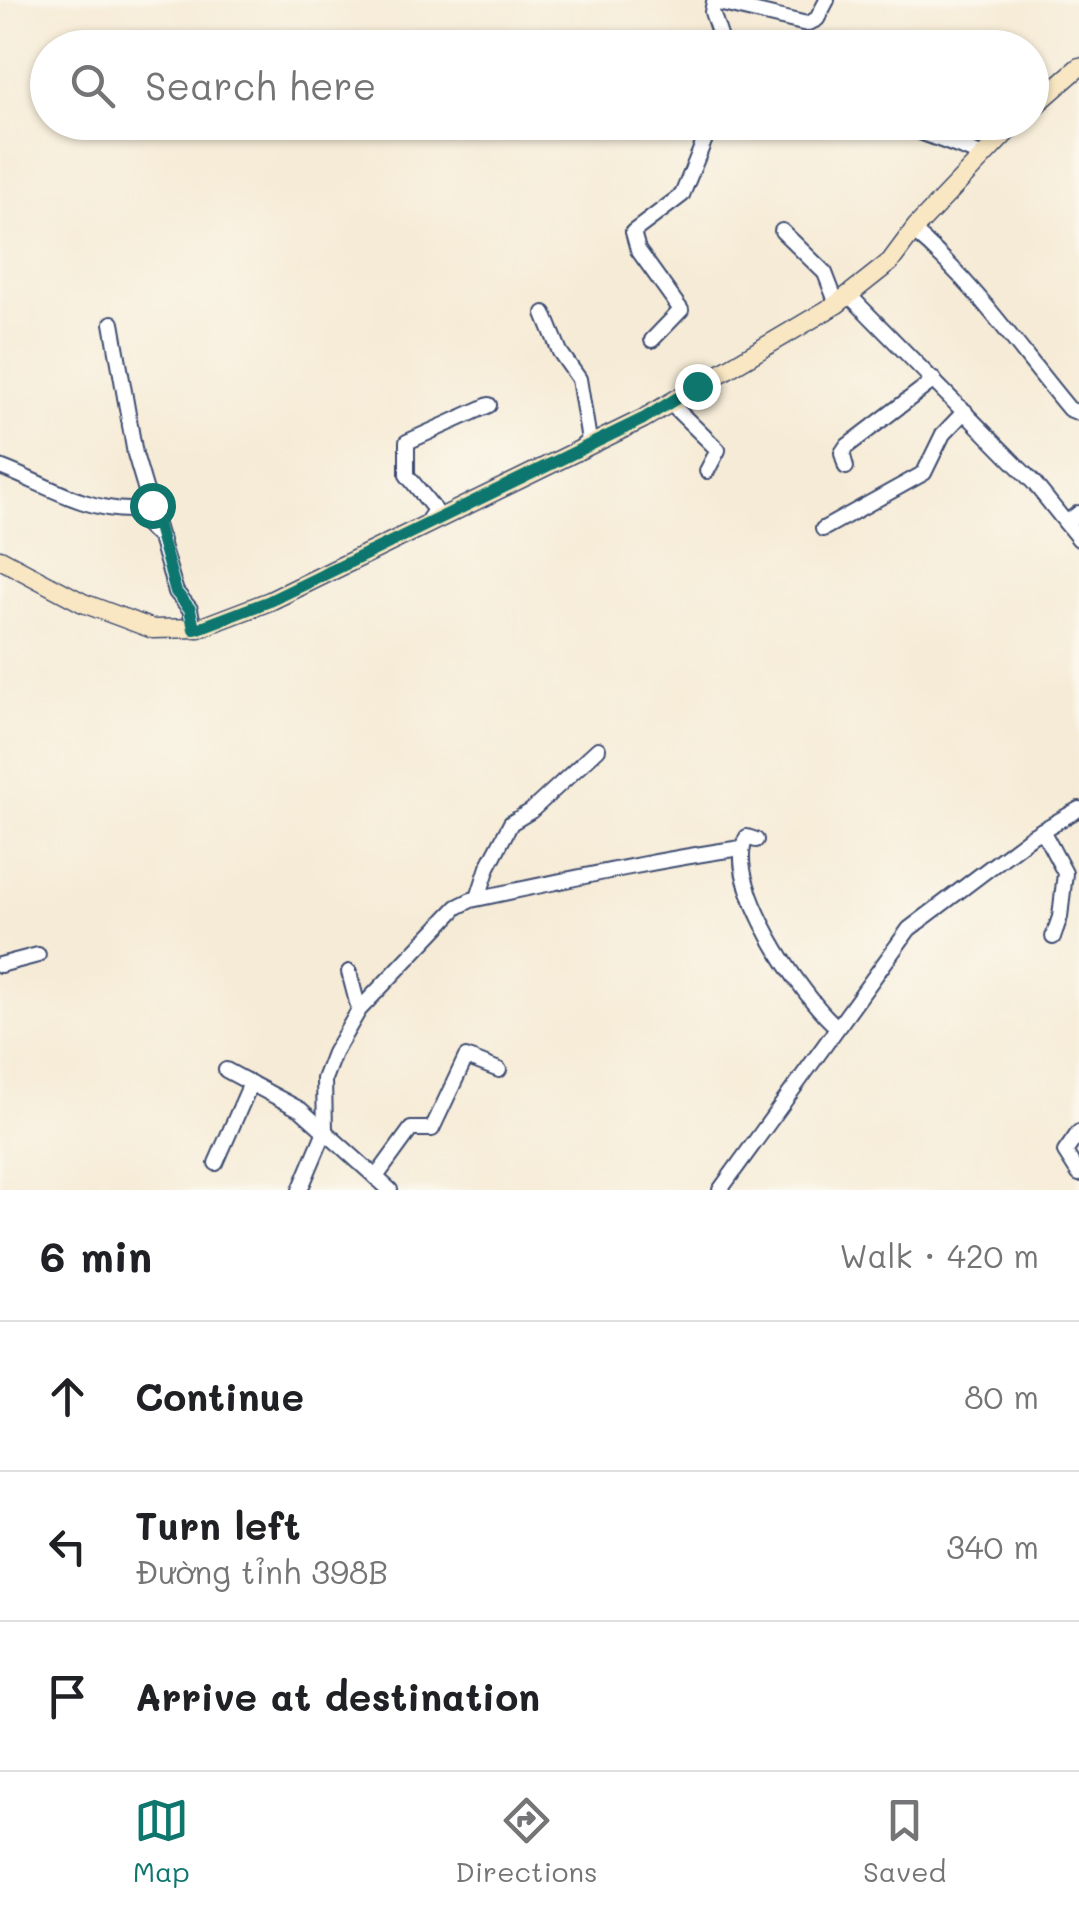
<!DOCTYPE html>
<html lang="en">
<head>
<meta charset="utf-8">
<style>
	:root { --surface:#fff; --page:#f6f6f6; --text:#202124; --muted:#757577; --line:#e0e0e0; --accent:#0f766e }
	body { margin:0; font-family:Mali,sans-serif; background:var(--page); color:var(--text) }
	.stop { position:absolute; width:30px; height:30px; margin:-22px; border:8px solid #0f766e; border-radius:50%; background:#fff }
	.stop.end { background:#0f766e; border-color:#fff; box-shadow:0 2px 10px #0008 }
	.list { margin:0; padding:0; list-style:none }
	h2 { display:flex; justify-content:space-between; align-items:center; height:130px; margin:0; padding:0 40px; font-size:42px }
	h2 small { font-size:32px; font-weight:400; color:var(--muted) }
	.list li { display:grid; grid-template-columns:65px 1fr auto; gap:30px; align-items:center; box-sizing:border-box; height:150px; padding:0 40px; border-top:2px solid var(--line) }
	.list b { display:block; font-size:38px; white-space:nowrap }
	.list p { margin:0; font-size:32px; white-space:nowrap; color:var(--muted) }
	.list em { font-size:32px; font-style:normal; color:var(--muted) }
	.icon { flex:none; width:55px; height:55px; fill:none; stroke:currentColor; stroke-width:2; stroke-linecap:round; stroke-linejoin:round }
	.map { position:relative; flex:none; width:1079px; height:1190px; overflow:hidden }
	.search { position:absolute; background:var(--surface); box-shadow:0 2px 8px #0004; left:30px; right:30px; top:30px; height:110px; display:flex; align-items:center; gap:25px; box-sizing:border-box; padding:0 35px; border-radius:55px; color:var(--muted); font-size:38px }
	.sheet { height:580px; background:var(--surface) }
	nav { display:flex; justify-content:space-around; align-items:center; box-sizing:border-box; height:140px; border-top:2px solid var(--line); background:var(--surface); font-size:28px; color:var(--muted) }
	nav a { display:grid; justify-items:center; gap:5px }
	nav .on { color:var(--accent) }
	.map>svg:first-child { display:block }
</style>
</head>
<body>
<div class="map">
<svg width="1079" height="1190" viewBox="0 0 1079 1190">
	<rect width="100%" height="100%" fill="#fbf7ec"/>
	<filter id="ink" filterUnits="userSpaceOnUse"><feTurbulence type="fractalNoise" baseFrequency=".01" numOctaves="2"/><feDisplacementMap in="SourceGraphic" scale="20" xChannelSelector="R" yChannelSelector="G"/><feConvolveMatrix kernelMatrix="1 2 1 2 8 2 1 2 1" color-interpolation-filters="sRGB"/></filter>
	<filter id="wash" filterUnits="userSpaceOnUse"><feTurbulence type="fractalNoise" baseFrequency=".0048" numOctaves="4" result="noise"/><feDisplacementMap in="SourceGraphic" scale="40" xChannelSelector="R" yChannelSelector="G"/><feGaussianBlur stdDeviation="2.25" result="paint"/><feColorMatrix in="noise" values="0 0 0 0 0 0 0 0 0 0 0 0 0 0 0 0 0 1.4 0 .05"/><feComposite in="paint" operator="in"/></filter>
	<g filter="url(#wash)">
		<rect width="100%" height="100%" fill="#f6ebd6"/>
	</g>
	<g filter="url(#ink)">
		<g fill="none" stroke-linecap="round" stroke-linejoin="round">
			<defs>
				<g id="street">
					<path d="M858,43l17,5"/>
					<path d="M724,48l-12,-36 2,-10 93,22 10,-5 10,-19"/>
					<path d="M893,122l91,34"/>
					<path d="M782,231l43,42 12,31"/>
					<path d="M913,231c61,51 105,117 156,178l10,4"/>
					<path d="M850,296l184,187 45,56"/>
					<path d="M544,313l16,39 19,27 10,61 -10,9"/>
					<path d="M112,323l23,131 41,138 14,17 4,20"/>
					<path d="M652,340l29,-30 -43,-60 -5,-18 49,-37 30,-73"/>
					<path d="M670,403l48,47 -11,21"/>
					<path d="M0,467c43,16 83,43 130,43l32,30"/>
					<path d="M846,467l-4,-14 4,-6 88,-67"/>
					<path d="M427,522l8,-12 -28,-35v-33l82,-37"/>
					<path d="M1066,523l13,-10"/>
					<path d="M823,529l101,-56 19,-39 22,-23"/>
					<path d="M1042,830l23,43 -5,44 -7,20"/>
					<path d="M756,840l-9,-3c-26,41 56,162 90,190"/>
					<path d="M478,898l10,-31 23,-44 20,-12 67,-62"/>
					<path d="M0,965l38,-10"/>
					<path d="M349,972l10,38"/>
					<path d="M226,1070l75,40 89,80"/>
					<path d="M1079,1132l-14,20 14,22"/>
					<path d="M216,1163l35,-80"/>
					<path d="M376,1177l35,-48h21l34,-72 33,13"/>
					<path d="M300,1190l25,-59 -1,-52 10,-26 25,-43 98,-103 14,-7c90,-19 179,-39 270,-52"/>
					<path d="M720,1190l189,-261 123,-93 47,-27"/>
				</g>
				<g id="secondary">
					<path d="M1032,108l47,-41"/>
					<path d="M0,559l83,44 70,26 46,-1 71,-27 373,-182 194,-115 53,-42 26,-35 100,-105"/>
				</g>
			</defs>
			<use href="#street" stroke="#3c4b70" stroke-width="18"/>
			<use href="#secondary" stroke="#3c4b70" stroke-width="21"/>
			<use href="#street" stroke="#fff" stroke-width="14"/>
			<use href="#secondary" stroke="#f9e7c3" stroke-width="18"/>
		</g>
	</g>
	<g fill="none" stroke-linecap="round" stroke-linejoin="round" filter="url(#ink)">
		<path stroke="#0f766e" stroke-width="12" d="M152,505l24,87 14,17 4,20 5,-1 71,-27 373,-182 54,-33"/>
	</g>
</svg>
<div class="stop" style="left:152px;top:505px"></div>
<div class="stop end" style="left:697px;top:386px"></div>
<div class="search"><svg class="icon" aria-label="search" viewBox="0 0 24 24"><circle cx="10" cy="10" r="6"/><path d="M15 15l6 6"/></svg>Search here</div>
</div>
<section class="sheet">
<h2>6 min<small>Walk · 420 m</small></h2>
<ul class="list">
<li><svg class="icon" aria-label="ahead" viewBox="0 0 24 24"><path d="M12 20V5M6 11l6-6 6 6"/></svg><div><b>Continue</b></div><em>80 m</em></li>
<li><svg class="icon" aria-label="left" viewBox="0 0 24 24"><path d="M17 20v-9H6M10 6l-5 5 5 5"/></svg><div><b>Turn left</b><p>Đường tỉnh 398B</p></div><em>340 m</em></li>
<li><svg class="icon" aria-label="arrive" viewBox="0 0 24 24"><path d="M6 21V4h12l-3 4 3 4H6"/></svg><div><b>Arrive at destination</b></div></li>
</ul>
</section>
<nav>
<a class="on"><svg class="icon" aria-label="map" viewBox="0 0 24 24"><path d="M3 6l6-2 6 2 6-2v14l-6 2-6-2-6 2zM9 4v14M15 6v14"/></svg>Map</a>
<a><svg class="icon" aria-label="directions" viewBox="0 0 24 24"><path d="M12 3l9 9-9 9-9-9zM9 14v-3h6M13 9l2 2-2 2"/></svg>Directions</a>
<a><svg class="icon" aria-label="saved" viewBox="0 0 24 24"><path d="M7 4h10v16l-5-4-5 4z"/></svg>Saved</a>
</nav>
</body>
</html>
